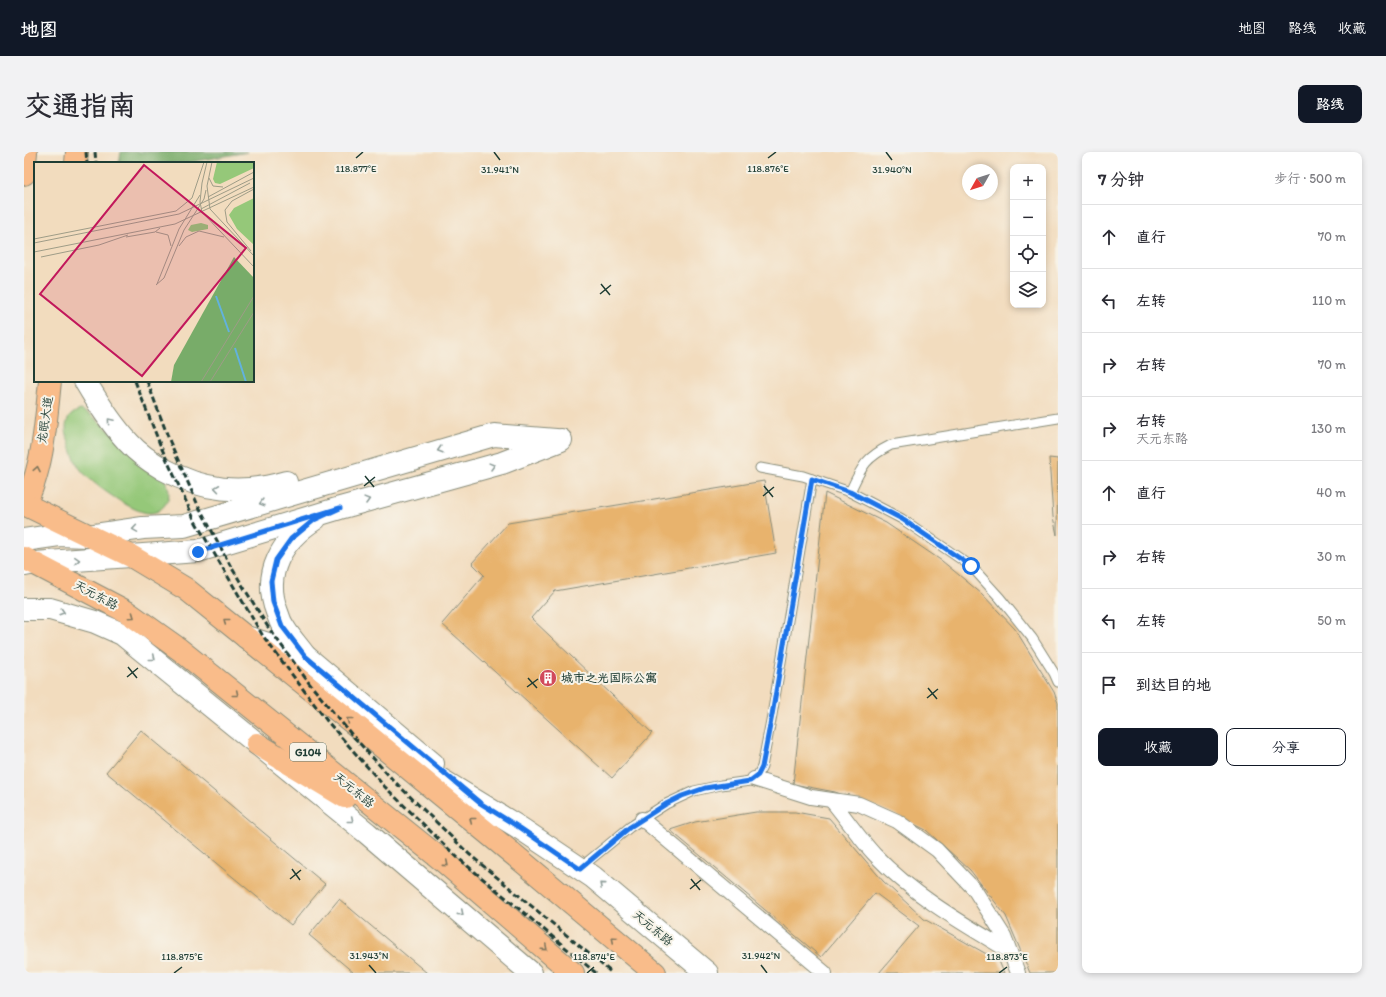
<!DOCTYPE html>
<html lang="zh">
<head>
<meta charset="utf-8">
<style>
	:root { --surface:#fff; --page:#f2f2f3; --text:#2b2b33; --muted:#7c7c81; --line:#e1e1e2; --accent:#111827 }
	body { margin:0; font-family:Itim,"LXGW WenKai TC",sans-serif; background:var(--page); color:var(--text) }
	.controls { position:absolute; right:12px; top:12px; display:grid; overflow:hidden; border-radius:8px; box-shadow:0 2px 6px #0003 }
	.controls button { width:36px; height:36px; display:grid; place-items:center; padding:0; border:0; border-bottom:1px solid var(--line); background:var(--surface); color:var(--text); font:20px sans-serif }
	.compass { position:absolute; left:938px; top:12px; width:36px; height:36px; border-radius:50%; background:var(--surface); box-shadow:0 2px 6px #0003; rotate:231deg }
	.stop { position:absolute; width:12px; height:12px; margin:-9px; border:3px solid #1a73e8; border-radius:50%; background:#fff }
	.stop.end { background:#1a73e8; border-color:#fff; box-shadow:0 1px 4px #0008 }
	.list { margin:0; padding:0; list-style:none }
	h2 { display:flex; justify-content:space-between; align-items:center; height:52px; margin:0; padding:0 16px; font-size:17px }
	h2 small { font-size:13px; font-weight:400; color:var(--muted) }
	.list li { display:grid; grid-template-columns:26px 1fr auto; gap:12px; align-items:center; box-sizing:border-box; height:64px; padding:0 16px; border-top:1px solid var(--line) }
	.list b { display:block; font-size:15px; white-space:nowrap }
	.list p { margin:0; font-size:13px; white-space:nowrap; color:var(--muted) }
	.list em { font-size:13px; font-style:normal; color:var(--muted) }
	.actions { display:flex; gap:8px; padding:12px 16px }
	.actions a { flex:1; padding:9px 0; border:1px solid var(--accent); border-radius:8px; text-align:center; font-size:14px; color:var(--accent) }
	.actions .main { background:var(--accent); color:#fff }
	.icon { flex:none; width:22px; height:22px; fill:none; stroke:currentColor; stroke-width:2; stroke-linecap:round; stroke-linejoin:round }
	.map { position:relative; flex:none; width:1034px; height:821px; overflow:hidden; border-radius:8px }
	header { display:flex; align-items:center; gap:24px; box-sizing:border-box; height:56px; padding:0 20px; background:var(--accent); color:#fff }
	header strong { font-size:19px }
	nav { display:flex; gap:22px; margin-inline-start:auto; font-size:14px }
	.intro { display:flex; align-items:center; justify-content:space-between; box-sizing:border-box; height:96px; padding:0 24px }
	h1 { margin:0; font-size:28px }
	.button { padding:10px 18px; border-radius:8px; background:var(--accent); color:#fff; font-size:14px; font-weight:700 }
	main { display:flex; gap:24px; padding:0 24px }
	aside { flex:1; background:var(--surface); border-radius:8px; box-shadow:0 2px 6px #0003 }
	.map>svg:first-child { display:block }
</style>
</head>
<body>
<header>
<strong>地图</strong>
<nav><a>地图</a><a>路线</a><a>收藏</a></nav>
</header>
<div class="intro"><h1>交通指南</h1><a class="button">路线</a></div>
<main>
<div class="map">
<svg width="1034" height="821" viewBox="0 0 1034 821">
	<rect width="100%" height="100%" fill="#f7f3e8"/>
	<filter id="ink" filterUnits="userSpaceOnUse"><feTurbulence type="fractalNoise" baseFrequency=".025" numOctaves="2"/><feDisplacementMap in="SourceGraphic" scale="8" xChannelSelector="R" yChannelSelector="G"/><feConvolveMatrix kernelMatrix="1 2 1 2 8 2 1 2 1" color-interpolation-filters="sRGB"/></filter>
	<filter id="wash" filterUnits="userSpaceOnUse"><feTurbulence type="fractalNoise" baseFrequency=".012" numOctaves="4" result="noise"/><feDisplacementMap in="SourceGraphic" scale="16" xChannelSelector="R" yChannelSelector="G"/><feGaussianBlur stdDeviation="0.9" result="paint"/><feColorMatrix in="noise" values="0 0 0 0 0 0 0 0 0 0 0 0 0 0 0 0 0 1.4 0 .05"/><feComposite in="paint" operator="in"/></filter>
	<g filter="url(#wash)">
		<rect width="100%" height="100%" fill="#f2dcbe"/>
		<path fill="#95c879" stroke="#5a8256" d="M57,258l10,5 73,63c1,3 3,6 4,9 4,11 -5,26 -18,26 -16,1 -59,-30 -69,-43 -7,-9 -11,-24 -14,-34 -3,-13 1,-23 14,-26z"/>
		<path fill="#78ac69" stroke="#4c744e" d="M97,0h127l-63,11h-66z"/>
		<g id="blocks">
			<g fill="#e8b36d">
				<path d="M1025,306l9,1 -1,76 -4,-18z"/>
				<path d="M740,329l12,72 -221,38 -24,27 121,115 -40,45 -170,-154 42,-49 -12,-12 36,-40z"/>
				<path d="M801,341l61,30 56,38 40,33 33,35 39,63 4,11v270h-28l-24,-57 -36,-46 -44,-40 -36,-18 -55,-20 -42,-8z"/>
				<path d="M117,578l184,154 -34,41 -185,-153z"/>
				<path d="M732,660h39l34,6 54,63 41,38 75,42 5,12h-125l40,-47 -44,-33 -54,64 -151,-127 25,-8z"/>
				<path d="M315,747l88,74h-73l-45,-38z"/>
			</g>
		</g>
	</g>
	<g filter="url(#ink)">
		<use href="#blocks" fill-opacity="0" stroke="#888c79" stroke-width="1"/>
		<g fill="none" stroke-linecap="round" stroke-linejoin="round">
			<defs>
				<g id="service">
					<path d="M736,316l43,8 47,16 52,27 69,47 29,32 32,40 22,35 4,9"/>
					<path d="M826,340c12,-26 15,-34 41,-47l167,-27"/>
					<path d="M556,716l50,-41 36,-23 28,-13 27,-6 29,-4 8,-6 4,-8 10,-52 40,-236"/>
				</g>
				<g id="pedestrian">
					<path d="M730,627l57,18 48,7 38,17 40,29 37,39 30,47 14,37"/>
					<path d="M807,648c15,18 28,38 44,55 38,40 87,68 134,96"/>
					<path d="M618,667l183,154"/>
				</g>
				<g id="tertiary">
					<path d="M61,229c13,22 26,43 44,62 9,10 22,19 34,26 40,22 78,26 123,13"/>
					<path d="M0,388l35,-5 29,1 55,-8 41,-2 310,-91 62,5"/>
					<path d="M1,413l10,-2 163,-12 142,-43 162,-45 59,-23"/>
					<path d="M0,457h26l45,13 27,12 245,199 164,140"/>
					<path d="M222,485l59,19 128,108"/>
					<path d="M281,504c-7,-10 -16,-19 -22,-30 -3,-4 -4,-9 -6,-14 -15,-39 5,-72 38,-93"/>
					<path d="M385,608l111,68 73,49 114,96"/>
				</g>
				<g id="primary">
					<path d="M52,11l1,-11"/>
					<path d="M0,22l2,-22"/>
					<path d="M0,353c19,-34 22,-85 26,-124"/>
				</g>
				<g id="trunk">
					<path d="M0,352l107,52 55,33 183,147 155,127 131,110"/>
					<path d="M0,406l103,54 52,37 264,212 130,112"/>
					<path d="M233,592l88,53"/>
				</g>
			</defs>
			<use href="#service" stroke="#888c79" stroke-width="11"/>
			<use href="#pedestrian" stroke="#888c79" stroke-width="16"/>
			<use href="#tertiary" stroke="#888c79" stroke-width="24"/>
			<use href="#primary" stroke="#888c79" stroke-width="24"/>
			<use href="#trunk" stroke="#888c79" stroke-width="24"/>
			<use href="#service" stroke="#fff" stroke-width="9"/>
			<use href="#pedestrian" stroke="#fff" stroke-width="14"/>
			<use href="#tertiary" stroke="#fff" stroke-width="22"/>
			<use href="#primary" stroke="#f9bc8a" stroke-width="22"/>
			<use href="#trunk" stroke="#f9bc8a" stroke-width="22"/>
			<g stroke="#1f3d34" stroke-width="3" stroke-dasharray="6 3" stroke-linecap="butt">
				<path d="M62,0l1,11"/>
				<path d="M71,0l1,11"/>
				<path d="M111,229l26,66 34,74 68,115 64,85 57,65 73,71 139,116"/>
				<path d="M123,229l23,61 27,61 33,62 38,62 41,56 43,52 41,45 76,74 143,119"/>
			</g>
		</g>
		<defs><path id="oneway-chevron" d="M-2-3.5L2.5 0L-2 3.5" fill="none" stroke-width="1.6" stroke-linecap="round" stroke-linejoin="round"/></defs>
		<g stroke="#8f9e9a">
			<use href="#oneway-chevron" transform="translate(86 269) rotate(-130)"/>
			<use href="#oneway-chevron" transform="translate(416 298) rotate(164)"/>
			<use href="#oneway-chevron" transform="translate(468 314) rotate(-15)"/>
			<use href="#oneway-chevron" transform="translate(193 336) rotate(-172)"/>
			<use href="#oneway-chevron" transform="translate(343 348) rotate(-15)"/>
			<use href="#oneway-chevron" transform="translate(238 351) rotate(164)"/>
			<use href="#oneway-chevron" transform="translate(111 377) rotate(171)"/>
			<use href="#oneway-chevron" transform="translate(53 408) rotate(-4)"/>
			<use href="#oneway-chevron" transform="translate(38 460) rotate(18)"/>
			<use href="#oneway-chevron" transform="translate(129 506) rotate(39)"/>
			<use href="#oneway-chevron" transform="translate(327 668) rotate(39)"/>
			<use href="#oneway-chevron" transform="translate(578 733) rotate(-140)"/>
			<use href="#oneway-chevron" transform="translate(437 761) rotate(40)"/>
		</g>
		<g stroke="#81765b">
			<use href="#oneway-chevron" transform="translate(13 317) rotate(-79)"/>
			<use href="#oneway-chevron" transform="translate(108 464) rotate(35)"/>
			<use href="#oneway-chevron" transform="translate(202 469) rotate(-141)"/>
			<use href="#oneway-chevron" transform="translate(212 542) rotate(39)"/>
			<use href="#oneway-chevron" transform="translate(325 568) rotate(-142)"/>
			<use href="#oneway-chevron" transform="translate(448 668) rotate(-141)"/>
			<use href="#oneway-chevron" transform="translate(422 712) rotate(40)"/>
			<use href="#oneway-chevron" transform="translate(590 787) rotate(-140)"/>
			<use href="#oneway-chevron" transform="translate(521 796) rotate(41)"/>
		</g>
	</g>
	<g fill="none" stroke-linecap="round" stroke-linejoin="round" filter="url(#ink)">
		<path stroke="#1a73e8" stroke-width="5" d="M174,400l142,-44 -26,12 -23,19 -15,21 -5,21 2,21 9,24 23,30 175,147 40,25 60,41 50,-42 36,-23 16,-8 23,-8 45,-7 8,-6 4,-8 10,-52 40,-236 38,13 52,27 69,47"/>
	</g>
	<path fill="none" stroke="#1f3d34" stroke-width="1.5" d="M470,0l6,8M862,0l6,8M332,6l7,-6M744,6l8,-6M577,132l9,11M576,142l11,-9M341,324l9,11M340,334l11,-9M740,334l9,11M739,344l11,-9M104,515l9,11M103,525l11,-9M504,526l9,10M503,535l11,-8M904,536l9,11M903,546l11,-9M268,717l8,11M266,727l11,-9M667,727l9,11M666,737l11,-9M345,813l7,8M737,813l6,8M150,821l8,-6M563,821l7,-6M975,821l8,-6"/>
	<defs>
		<symbol id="building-disc" viewBox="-11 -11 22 22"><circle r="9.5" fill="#d1495b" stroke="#f7f3e8"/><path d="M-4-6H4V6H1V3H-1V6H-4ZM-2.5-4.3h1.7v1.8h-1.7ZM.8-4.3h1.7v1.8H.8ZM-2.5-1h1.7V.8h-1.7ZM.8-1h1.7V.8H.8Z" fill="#fff"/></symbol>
	</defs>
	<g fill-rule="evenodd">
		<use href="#building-disc" x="514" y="516" width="20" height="20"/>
	</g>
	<g text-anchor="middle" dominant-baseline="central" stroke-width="4" stroke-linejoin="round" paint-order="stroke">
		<rect fill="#f7f3e8" stroke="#60746a" stroke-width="1" x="266" y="591" width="36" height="18" rx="3"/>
		<g font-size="11" font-weight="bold" fill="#1f3d34">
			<text x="284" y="600">G104</text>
		</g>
		<g font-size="12" fill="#1f3d34" stroke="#f7f3e8">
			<text transform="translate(21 268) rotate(-82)">龙眠大道</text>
			<text transform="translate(72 443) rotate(28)">天元东路</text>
			<text transform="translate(330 638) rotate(39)">天元东路</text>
			<text transform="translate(629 776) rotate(40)">天元东路</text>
		</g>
		<g font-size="12" font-weight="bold" fill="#1f3d34" stroke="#f7f3e8" text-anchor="start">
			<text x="537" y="526">城市之光国际公寓</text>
		</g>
	</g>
	<g transform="translate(10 10)">
		<rect width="220" height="220" fill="#f2dcbe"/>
		<path d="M183,0h37v6l-34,16 -5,-1 -2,-4zM220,36v47l-17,-16 -8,-14 5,-7zM167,61l7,2v4l-16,3 -4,-2 3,-5z" fill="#95c879"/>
		<path d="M200,95l20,21v104h-83l3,-17z" fill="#78ac69"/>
		<path fill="none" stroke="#62b2dd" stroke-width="2" d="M182,134l13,36M201,186l11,34"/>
		<path fill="none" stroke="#9e9c87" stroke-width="1" d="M173,0l-5,21 -2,19 2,10 52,55M178,0l-5,24 3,23 44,47M175,16l4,8 10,1M174,35l46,-25M167,47l49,-26M122,70l12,3 3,11M92,75l29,-5 5,-4M0,77l142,-28 16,-13 12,-36M0,81l145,-29 75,-36M145,84l7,-9 13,-6 25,6M217,89l-24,-29 -2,-12 7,-9 22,-12M0,90l141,-28 79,-37M7,95l58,-12 29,-10M123,122l22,-55 21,-34M122,123l8,-7 20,-48 20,-31 2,-9M167,220l53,-86M176,220l44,-70"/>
		<path fill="#c2185b" fill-opacity="0.15" stroke="#c2185b" stroke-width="2" d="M110,3l102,83 -104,128 -102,-82z"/>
		<rect width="220" height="220" fill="none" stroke="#1f3d34" stroke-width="2"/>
	</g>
	<g font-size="10" text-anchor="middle" fill="#1f3d34" stroke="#f7f3e8" stroke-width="4" stroke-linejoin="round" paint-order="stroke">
		<text x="332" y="20">118.877°E</text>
		<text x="744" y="20">118.876°E</text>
		<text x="476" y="21">31.941°N</text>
		<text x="868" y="21">31.940°N</text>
		<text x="345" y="807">31.943°N</text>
		<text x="737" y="807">31.942°N</text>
		<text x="158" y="808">118.875°E</text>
		<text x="570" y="808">118.874°E</text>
		<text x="983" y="808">118.873°E</text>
	</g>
</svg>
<div class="controls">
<button>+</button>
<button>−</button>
<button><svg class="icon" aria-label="locate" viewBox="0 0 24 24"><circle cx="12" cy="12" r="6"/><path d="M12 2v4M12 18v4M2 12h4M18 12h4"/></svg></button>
<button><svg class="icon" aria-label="layers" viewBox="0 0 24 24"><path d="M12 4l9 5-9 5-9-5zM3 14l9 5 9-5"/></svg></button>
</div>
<svg class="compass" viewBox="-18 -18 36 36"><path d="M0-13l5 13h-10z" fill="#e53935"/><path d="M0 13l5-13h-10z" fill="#7c7c81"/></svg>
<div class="stop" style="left:947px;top:414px"></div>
<div class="stop end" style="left:174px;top:400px"></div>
</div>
<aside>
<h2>7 分钟<small>步行 · 500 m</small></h2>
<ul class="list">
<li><svg class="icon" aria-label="ahead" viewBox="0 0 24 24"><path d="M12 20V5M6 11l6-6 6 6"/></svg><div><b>直行</b></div><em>70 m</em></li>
<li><svg class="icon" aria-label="left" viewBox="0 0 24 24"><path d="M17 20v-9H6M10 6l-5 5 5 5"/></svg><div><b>左转</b></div><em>110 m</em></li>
<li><svg class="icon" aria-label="right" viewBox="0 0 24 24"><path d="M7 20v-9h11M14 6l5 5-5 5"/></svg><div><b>右转</b></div><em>70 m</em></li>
<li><svg class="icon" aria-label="right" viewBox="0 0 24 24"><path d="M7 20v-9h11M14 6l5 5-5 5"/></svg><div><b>右转</b><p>天元东路</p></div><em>130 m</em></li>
<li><svg class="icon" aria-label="ahead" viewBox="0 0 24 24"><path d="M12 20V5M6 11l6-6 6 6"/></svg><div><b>直行</b></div><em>40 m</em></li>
<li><svg class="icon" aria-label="right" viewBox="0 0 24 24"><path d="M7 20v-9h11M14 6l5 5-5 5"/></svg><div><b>右转</b></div><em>30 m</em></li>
<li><svg class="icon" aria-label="left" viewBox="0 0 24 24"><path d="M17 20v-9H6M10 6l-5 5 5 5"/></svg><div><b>左转</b></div><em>50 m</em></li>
<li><svg class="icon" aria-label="arrive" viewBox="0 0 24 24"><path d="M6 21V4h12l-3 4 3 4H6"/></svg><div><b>到达目的地</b></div></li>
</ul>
<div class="actions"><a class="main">收藏</a><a>分享</a></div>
</aside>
</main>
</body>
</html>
